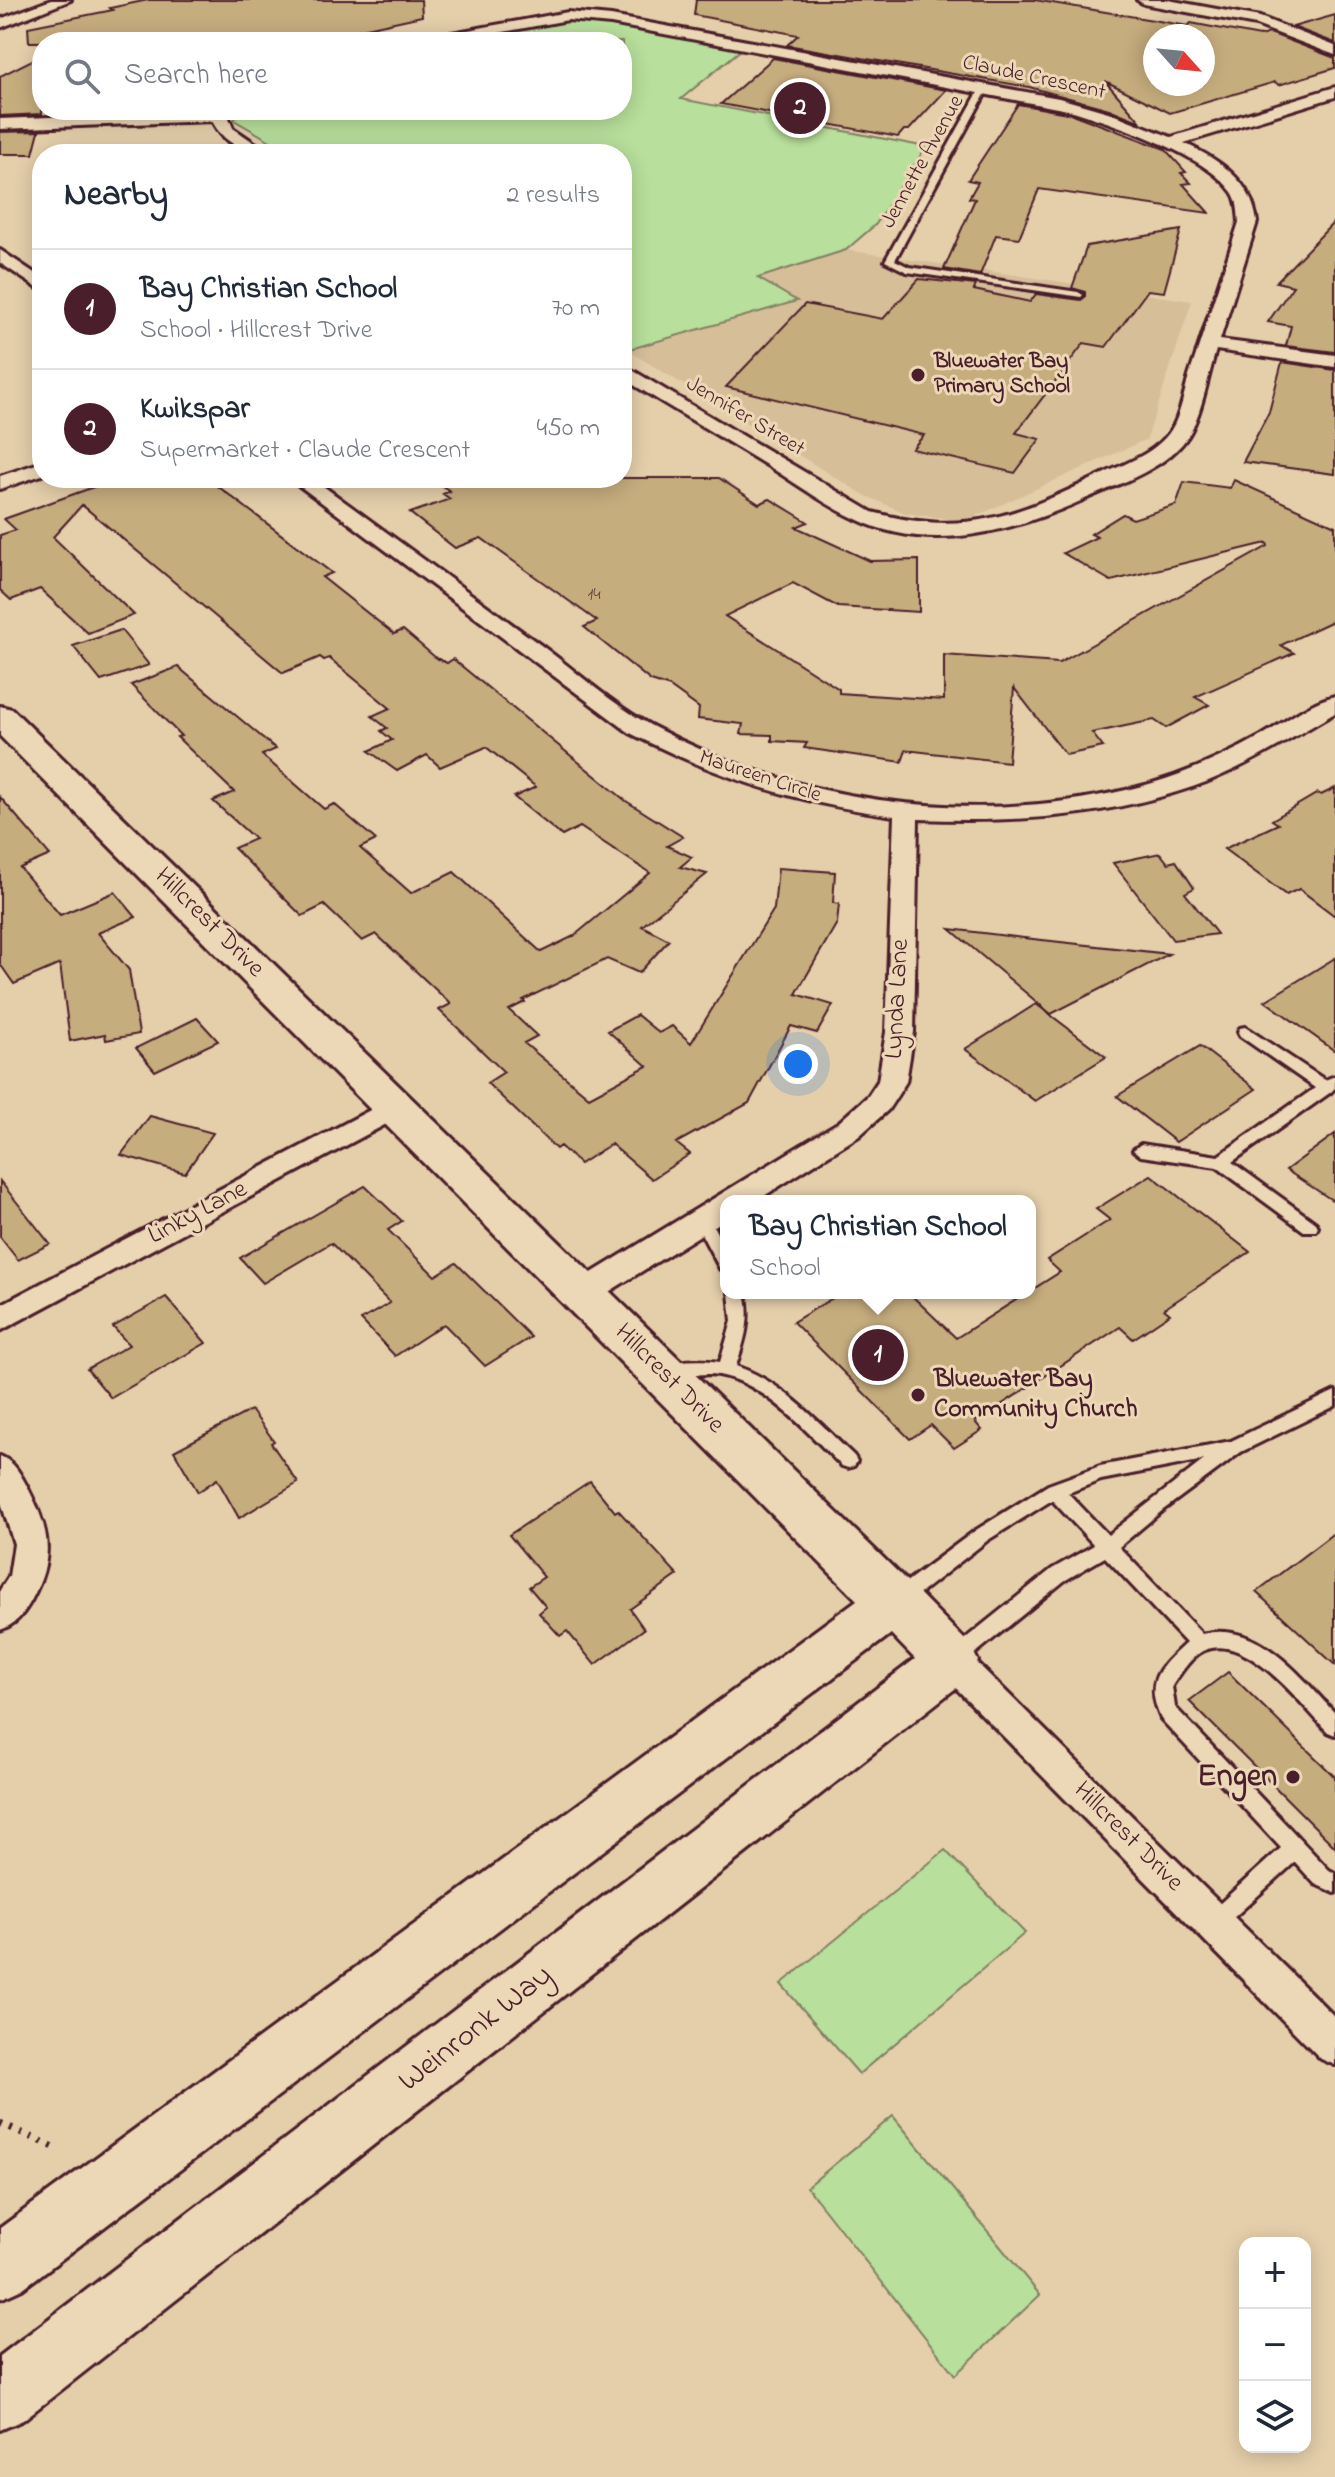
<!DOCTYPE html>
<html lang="en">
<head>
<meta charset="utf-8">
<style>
	:root { --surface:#fff; --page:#f6f6f7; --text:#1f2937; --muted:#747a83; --line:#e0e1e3; --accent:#4a1f2b }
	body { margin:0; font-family:"Indie Flower",sans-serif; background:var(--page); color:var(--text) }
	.controls { position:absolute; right:24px; bottom:24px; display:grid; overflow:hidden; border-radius:16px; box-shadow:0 4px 20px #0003 }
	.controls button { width:72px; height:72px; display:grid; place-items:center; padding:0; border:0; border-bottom:2px solid var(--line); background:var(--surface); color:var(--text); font:40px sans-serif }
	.compass { position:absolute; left:1143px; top:24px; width:72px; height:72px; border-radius:50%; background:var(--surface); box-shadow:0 4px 20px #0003; rotate:117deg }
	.you { position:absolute; left:798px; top:1064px; width:28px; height:28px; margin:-20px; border:6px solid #fff; border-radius:50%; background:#1a73e8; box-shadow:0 0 0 12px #1a73e833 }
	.badge { display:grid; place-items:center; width:52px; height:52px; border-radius:50%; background:var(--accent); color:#fff; font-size:26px; font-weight:700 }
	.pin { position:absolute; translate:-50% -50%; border:4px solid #fff; box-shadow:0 2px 8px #0006 }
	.popup { position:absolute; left:720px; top:1195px; width:316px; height:104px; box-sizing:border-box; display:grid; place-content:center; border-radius:16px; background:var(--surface); filter:drop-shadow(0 2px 6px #0005); font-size:26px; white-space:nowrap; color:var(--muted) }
	.popup b { font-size:30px; color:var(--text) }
	.popup::after { content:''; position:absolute; left:50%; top:100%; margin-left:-16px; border:16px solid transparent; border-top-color:var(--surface) }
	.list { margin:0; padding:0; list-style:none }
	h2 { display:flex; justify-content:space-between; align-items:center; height:104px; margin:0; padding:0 32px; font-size:34px }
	h2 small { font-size:26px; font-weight:400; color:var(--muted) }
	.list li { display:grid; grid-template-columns:52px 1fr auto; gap:24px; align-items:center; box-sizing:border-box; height:120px; padding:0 32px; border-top:2px solid var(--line) }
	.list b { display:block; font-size:30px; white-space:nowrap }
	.list p { margin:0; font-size:26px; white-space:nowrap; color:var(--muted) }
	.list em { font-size:26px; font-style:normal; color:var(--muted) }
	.icon { flex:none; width:44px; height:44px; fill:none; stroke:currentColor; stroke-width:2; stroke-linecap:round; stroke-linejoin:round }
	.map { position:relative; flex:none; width:1335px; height:2477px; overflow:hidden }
	.search { position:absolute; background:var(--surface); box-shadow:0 4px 20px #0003; left:32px; top:32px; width:600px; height:88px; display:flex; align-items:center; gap:20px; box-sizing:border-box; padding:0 28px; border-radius:32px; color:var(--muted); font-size:30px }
	.panel { position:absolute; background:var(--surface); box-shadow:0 4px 20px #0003; left:32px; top:144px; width:600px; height:344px; border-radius:32px }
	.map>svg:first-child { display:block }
</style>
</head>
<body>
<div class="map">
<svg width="1335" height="2477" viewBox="0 0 1335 2477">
	<rect width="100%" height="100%" fill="#e5cfab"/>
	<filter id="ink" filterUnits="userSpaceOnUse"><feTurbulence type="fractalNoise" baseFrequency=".0125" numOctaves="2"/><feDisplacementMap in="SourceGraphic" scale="16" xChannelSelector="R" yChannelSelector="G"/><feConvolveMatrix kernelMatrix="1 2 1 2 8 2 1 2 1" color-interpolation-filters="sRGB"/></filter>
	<g filter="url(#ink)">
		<path fill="#d6be99" d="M846,250l346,51 -45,138 -182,82 -60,-8 -41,-18 -237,-145 168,-49 -38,-23z"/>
		<g fill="#b8df9b" stroke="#817f63" stroke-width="2">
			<path d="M568,21l46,3 129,24 -62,51 245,48 -50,77 -30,26 -88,28 39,23 -170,49 -5,-3v-193h-329l-59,-34 8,-10h380v-68h-165z"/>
			<path d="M945,1850l80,83 -166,141 -78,-90z"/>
			<path d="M893,2116l147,179 -85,80 -148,-188z"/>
		</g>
		<g fill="#c6ad7e" stroke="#4a1f2b" stroke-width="2" fill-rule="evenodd">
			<path d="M148,0h273l1,16 -120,26h-273l-1,-15 85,-17 -3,-2z"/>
			<path d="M696,0h339l153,26 3,-3 69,13 10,-3 65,25v10l-56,17 -4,-3 -105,31 -65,-32 36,41 -32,-13 -80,-22 -242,-42 11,-10 -104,-20zM1155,36h48v48h-48z"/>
			<path d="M1335,15v28l-42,-16z"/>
			<path d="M42,55v59l-42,2v-40z"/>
			<path d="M773,58l173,32 -37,40h-5l-6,7 -177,-33z"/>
			<path d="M1018,104l54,10 93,35 21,23 -5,1 10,10 -8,1 26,29 -170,-24 -20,49 -23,-3 -16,40 -36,-6 31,-70 -6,-1 9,-16 -10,-2z"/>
			<path d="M39,131l-6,23h-33v-22z"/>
			<path d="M1335,221v131l-49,-6 5,-20 -23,-4 25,-36 -17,-4z"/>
			<path d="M1181,230l-17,62 -16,-2 -42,57 -22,-4 -68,90 24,6 -25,34 -103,-24 12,-14 -198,-48 79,-83 78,15 36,-40 57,6 -2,5 56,12 6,-8 45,6 4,-3v-5l-13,-4 15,-42z"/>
			<path d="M1282,362l53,8v104l-92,-12 26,-50z"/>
			<path d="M119,478h88l125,95 -10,4 72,57 9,-4 33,28 11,5 6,-4 173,142 57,36 -16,9 25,11 -12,10 27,7 -65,52 27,14 -30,33 -32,-14 -84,41 2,2 -16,8 28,26 -13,7 65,54 58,-31 -39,-35 29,-16 22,18 13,-7 19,17 83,-134 4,-41 57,4 -2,31 6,1 -2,19 -41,71 37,11 -16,28 -26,-7 -42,77 -73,40 14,11 -38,25 -41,-35 -31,20 -20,-18 -4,3 -69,-66 17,-11 -65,-62 12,-6 -75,-70 -14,7 -38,-36 -22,11 -68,-68 21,-9 -42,-38 21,-9 -57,-55 4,-1 -50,-51 47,-18 98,82 -14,6 62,54 10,-5 42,36 -16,8 51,45 43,-21 87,80 33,-16 76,-63 -70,-46 -18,9 -48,-39 22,-10 -50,-40 -46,20 -13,-12 -30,16 -28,-20 23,-11 -11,-9 6,-3 -15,-12 18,-8 -61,-50 -5,2 -4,-3 -37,16 -201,-168 -29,32 81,78 -46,18 -48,-44 -29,11 -11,-10v-55l16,-5 -12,-11z"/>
			<path d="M430,478h289l40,26 11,-5 38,23 -12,5 74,34 49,-1v52l-81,-5 -45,-24 -68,33 114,73v4l105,7v-45l115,8 209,-117 -1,-3 -9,2 -147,36 -48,-28 34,-16 -6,-3 32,-20 10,5 43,-14 8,-23 46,6 4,-8 101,46v94l-54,25 13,8 -99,44 14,8 -43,23 -12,-8 -62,13 11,14 -37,8 -52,-67 -6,74 -102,-12 -4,12 -98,-14 3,-5 -35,-2v-6l-31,-1 2,-10 -45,-5 1,-11 -29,-21 -19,-6 -67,-54 13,-6 -102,-73 -14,-10 -26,10 -45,-35 40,-14 -7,-5 7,-3z"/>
			<path d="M121,630l28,35 -48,16 -28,-35z"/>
			<path d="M1335,788v128l-36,-27 -13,6 -62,-46 54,-25 -6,-4 46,-27 3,2z"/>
			<path d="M0,797l50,58 -30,13 40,47 55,-23 21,25 -38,16 31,37 10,64 -33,6 -1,-6 -35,7 -10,-77 -46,20 -14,-20z"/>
			<path d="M1160,853l8,10 8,-2 18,27 -9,5 32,41 -44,6 -60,-77z"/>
			<path d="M950,929l74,9 145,16 -118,60z"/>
			<path d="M1335,958v93l-70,-50z"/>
			<path d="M1036,1004l70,53 -71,44 -70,-52z"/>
			<path d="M197,1018l21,23 -63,30 -19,-23z"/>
			<path d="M1200,1046l56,43 -80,53 -59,-46z"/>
			<path d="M150,1116l63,17 -28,40 -64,-18z"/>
			<path d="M1335,1134v68l-49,-32z"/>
			<path d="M1151,1175l99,77 -86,57 6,5 -37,25 -13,-12 -145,95 7,8 -28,18 -23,-23 -21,14 -117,-117 48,-29h68l47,45 104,-66 -13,-12 63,-40 -14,-11z"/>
			<path d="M0,1181l50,63 -32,16 -18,-23z"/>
			<path d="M365,1186l37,35 -14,9 47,46 21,-13 75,74 -46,29 -41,-42 -49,32 -34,-36 29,-17 -59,-60 -68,40 -23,-25z"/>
			<path d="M166,1297l40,46 -95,55 -24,-29 42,-24 -16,-18z"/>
			<path d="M251,1410l23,31 -3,2 27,40 -59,35 -22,-39 -19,13 -24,-41z"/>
			<path d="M590,1481l25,31 3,-2 60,65 -48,34 14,20 -49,36 -28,-34 -7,5 -21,-23 7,-6 -17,-20 15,-10 -35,-42z"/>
			<path d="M1335,1532v133l-79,-73z"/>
			<path d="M1228,1672l107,105v70l-146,-146z"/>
		</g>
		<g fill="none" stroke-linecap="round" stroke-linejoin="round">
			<defs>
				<g id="lane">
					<path d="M981,87l7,2 -93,171 14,7 169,25 5,3 -2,2 -174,-25 -22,-11z"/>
					<path d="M1245,1027l80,53 10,-4v12l-4,4 -99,70 84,61 2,4 -2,4h-12l-87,-64 -76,-11 -8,-6 8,-6 77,12 97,-68 -75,-52 -2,-4 2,-4z"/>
					<path d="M702,1214l6,2 18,34v21l-6,-2 -26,-49z"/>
					<path d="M729,1293h16c7,26 -1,49 -9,73 47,16 82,56 118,90l3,5 -3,5 -6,2 -6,-2c-35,-33 -74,-82 -123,-91 -19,-4 -46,6 -61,1l-2,-5 2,-5c21,-6 41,-7 62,-4l12,-41z"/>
					<path d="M1335,1391v15l-94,46 -78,58 -44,37 83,87c56,-14 98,42 133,79v22l-7,-3c-25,-26 -81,-100 -123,-82 -13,5 -25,24 -33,36l3,21 154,163 6,3v20l-20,-9 -20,-22 -74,67 -7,3 -7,-3 -3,-7 3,-7 74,-67 -120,-129c-17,-38 -3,-50 25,-76l-81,-86 -41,24 -104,85 -7,2 -7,-2 -2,-6 2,-6 106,-85 42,-24 -42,-45 -64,40 -84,66 -7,2 -7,-2 -2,-6 2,-6 86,-64 72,-45 52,-19 131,-25zM1204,1460l-96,75 -40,-42 33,-13z"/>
				</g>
				<g id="street">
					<path d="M51,0h20l-71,28v-9z"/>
					<path d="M1137,0h31l92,17 75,29v9l-79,-30 -112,-21z"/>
					<path d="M568,12l43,4 448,82 49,14 63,25 164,-50v10l-151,46c35,17 68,37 73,79l-37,118 115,15v12l-119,-17c-8,26 -13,58 -25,81 -19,36 -73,53 -106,68 -70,32 -155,56 -229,20 -29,-13 -56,-33 -83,-50 -50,-30 -101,-61 -151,-91v-14l250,148c96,26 148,2 233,-39 22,-10 52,-21 66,-43 10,-15 13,-39 19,-57 17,-51 33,-101 49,-151 -1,-10 -1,-22 -7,-30 -27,-38 -115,-67 -159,-81l-462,-87 -43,-4 -119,22h-32l7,-4z"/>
					<path d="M226,110l7,18 38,26c-24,0 -47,-10 -59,-33l-212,8v-10z"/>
					<path d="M0,250l42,28v13l-42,-28z"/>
					<path d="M42,462v13l-42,14v-13z"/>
					<path d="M289,478h23c77,56 153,112 230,168 35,26 70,58 108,79 143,77 317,102 476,65 48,-11 92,-30 135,-54 23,-13 48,-34 74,-40v17c-42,24 -84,51 -129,69 -93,35 -190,41 -288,37l-4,213 -8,50 -18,28 -29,26 -103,65h-30v18l-132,82 -11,4 -11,-4 -4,-8 4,-8 267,-163 29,-26 10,-15 8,-49 8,-216c-99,-13 -175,-38 -264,-83z"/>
					<path d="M395,1097l10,3 4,7 -4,7 -405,217v-26z"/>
					<path d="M0,1456c15,6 20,18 28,32 22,43 27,69 3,113 -8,14 -16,24 -31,29v-40l9,-14 5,-32 -14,-45z"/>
					<path d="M952,1645l12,5 371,367v48l-14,-6 -381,-387 -6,-11 6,-11z"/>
				</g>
				<path id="secondary" d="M0,706l12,3 900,877 58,59 8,16 -8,16 -947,743 -23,10v-74l915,-697 -24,-25 -869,655 -22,10v-71l857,-628 -857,-864z"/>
			</defs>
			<use href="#lane" stroke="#4a1f2b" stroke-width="6"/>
			<use href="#street" stroke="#4a1f2b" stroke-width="6"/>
			<use href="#secondary" stroke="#4a1f2b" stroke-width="6"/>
			<path stroke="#4a1f2b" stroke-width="7" stroke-dasharray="3 8" stroke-linecap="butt" d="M0,2123l54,24"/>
			<use href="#lane" fill="#ecd7b6" fill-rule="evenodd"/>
			<use href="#street" fill="#ecd7b6" fill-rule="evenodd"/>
			<use href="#secondary" fill="#ecd7b6" fill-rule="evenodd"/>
		</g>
	</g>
	<g fill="#4a1f2b" stroke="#ecd7b6" stroke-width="3">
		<circle cx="918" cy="375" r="8"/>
		<circle cx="918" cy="1395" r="8"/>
		<circle cx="1293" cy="1777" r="8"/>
	</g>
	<g text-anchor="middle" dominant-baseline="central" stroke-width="6" stroke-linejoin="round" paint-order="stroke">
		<g font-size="18" fill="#694240">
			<text x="594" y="595">14</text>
		</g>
		<g font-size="22" fill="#4a1f2b" stroke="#ecd7b6">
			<text transform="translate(1034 78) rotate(12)">Claude Crescent</text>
			<text transform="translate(923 162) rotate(-61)">Jennette Avenue</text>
			<text transform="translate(745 417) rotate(31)">Jennifer Street</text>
			<text transform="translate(760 777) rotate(18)">Maureen Circle</text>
		</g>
		<g font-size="22" font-weight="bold" fill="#4a1f2b" stroke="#ecd7b6" text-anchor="start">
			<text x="934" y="362">Bluewater Bay<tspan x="934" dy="25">Primary School</tspan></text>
		</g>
		<g font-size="26" fill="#4a1f2b" stroke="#ecd7b6">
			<text transform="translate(209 923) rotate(45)">Hillcrest Drive</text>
			<text transform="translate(898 999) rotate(-87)">Lynda Lane</text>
			<text transform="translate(198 1213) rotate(-28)">Linky Lane</text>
			<text transform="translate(669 1379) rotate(45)">Hillcrest Drive</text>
			<text transform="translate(1128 1837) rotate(45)">Hillcrest Drive</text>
		</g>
		<g font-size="26" font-weight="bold" fill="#4a1f2b" stroke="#ecd7b6" text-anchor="start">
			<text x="934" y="1380">Bluewater Bay<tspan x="934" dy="30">Community Church</tspan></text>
		</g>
		<g font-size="32" font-weight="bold" fill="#4a1f2b" stroke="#ecd7b6" text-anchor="end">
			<text x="1277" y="1777">Engen</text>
		</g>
		<g font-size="32" fill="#4a1f2b" stroke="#ecd7b6">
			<text transform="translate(476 2029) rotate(-38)">Weinronk Way</text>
		</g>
	</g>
</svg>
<div class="controls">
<button>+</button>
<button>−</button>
<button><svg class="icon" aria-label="layers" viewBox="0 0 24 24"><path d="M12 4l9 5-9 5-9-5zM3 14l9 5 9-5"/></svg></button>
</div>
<svg class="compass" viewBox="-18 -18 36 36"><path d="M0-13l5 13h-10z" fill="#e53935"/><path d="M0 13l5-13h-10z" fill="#747a83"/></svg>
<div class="you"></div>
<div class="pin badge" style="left:878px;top:1355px">1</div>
<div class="popup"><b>Bay Christian School</b>School</div>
<div class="pin badge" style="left:800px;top:108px">2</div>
<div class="search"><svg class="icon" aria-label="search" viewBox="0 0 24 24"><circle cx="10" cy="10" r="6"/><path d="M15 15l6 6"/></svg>Search here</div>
<section class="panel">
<h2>Nearby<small>2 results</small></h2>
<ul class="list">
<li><span class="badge">1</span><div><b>Bay Christian School</b><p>School · Hillcrest Drive</p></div><em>70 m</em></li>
<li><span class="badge">2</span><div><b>Kwikspar</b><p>Supermarket · Claude Crescent</p></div><em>450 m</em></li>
</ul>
</section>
</div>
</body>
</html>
